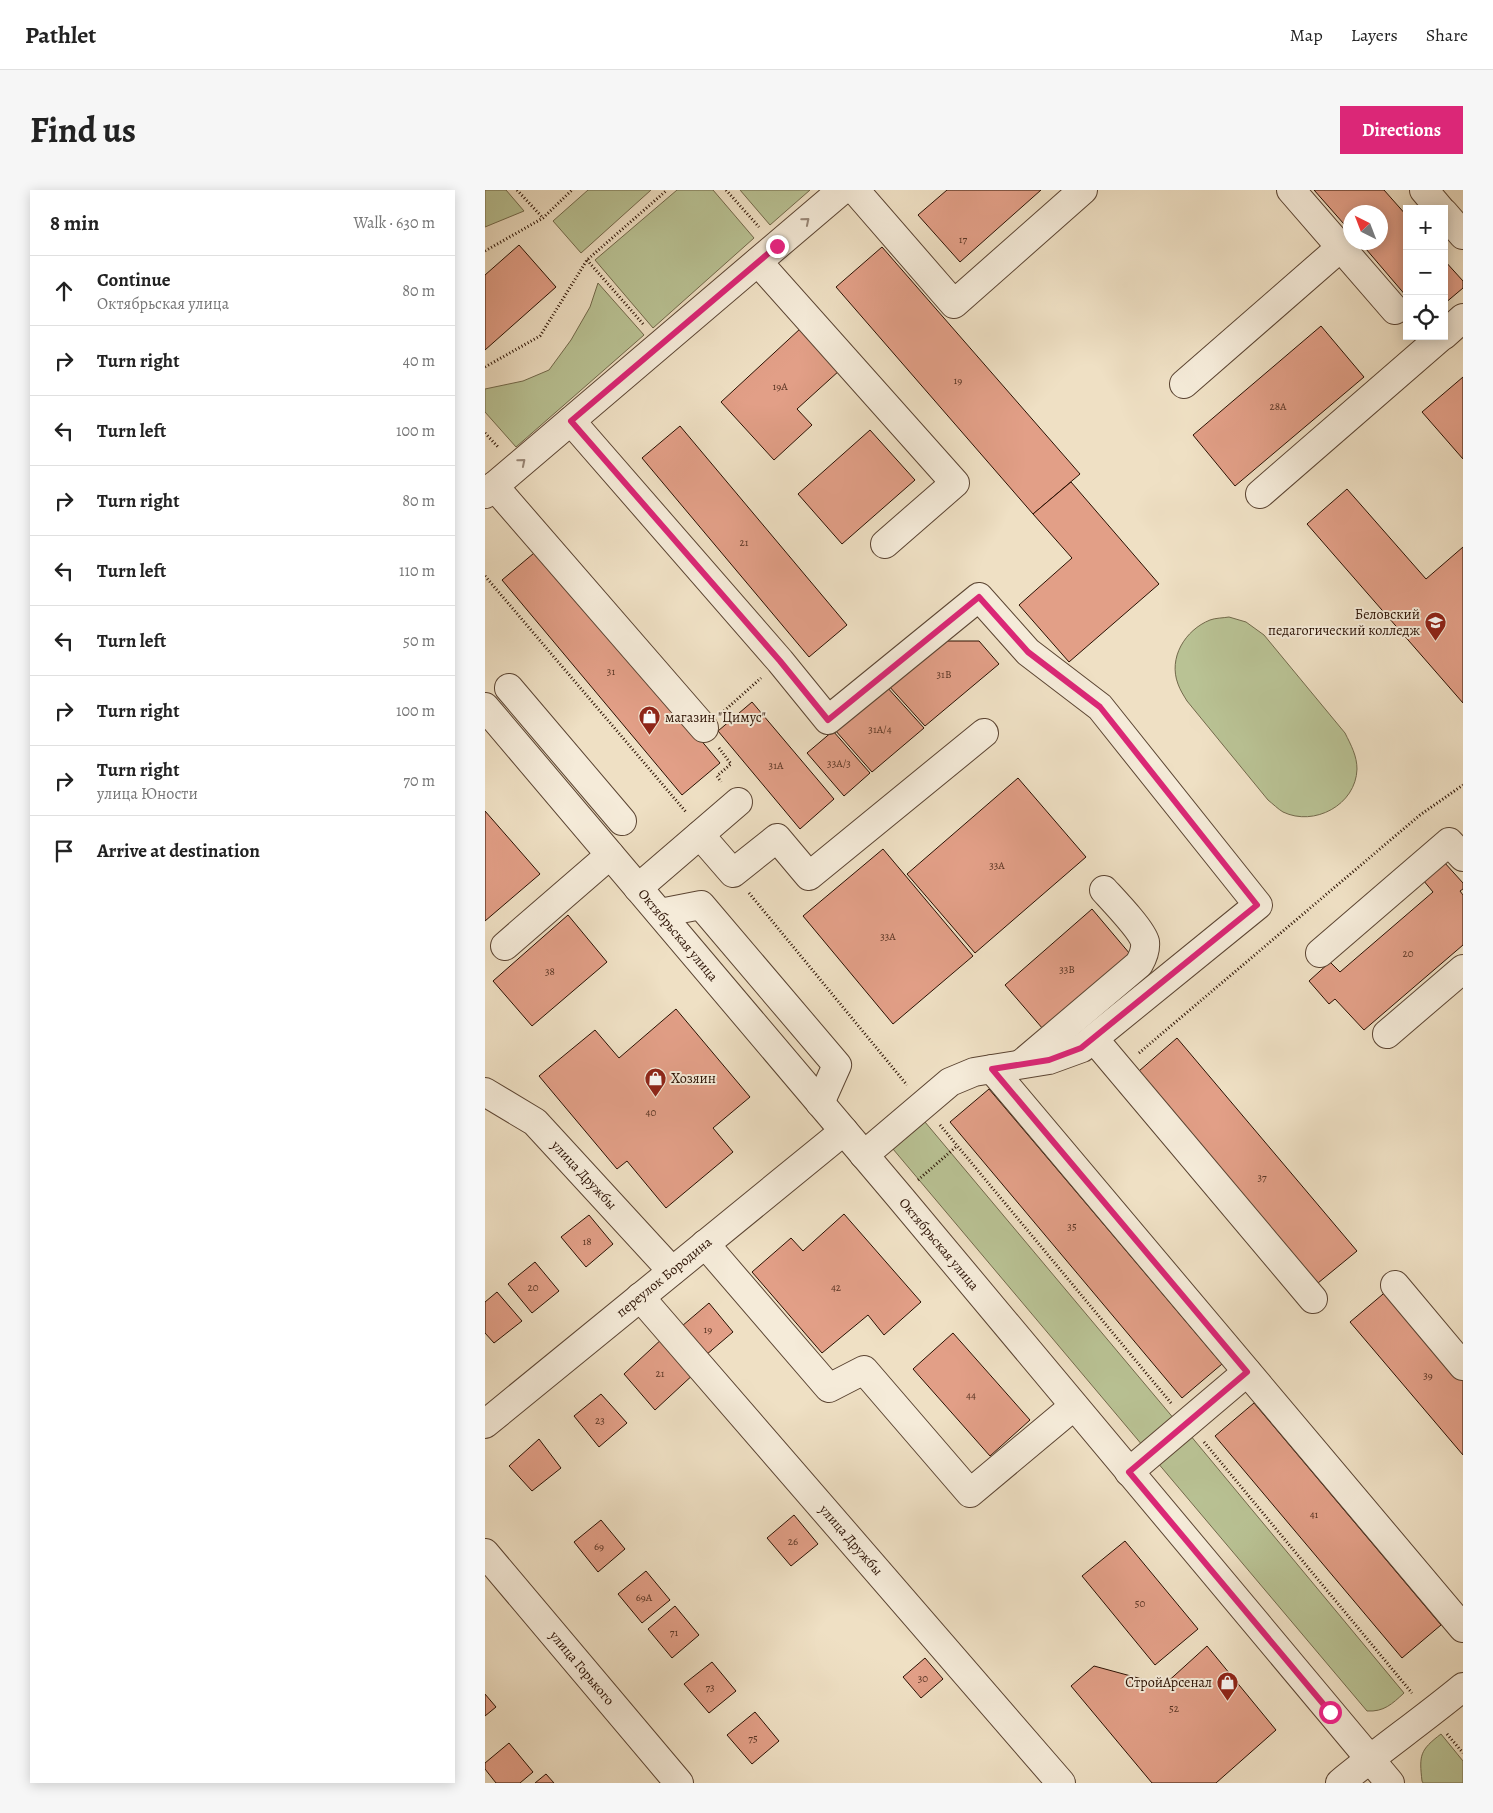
<!DOCTYPE html>
<html lang="en">
<head>
<meta charset="utf-8">
<style>
	:root { --surface:#fff; --page:#f6f6f6; --text:#222; --muted:#767676; --line:#e0e0e0; --accent:#db2777 }
	body { margin:0; font-family:Alegreya,serif; background:var(--page); color:var(--text) }
	.controls { position:absolute; right:15px; top:15px; display:grid; overflow:hidden; border-radius:0px; box-shadow:0 2px 12px #0003 }
	.controls button { width:45px; height:45px; display:grid; place-items:center; padding:0; border:0; border-bottom:1px solid var(--line); background:var(--surface); color:var(--text); font:25px sans-serif }
	.compass { position:absolute; left:858px; top:15px; width:45px; height:45px; border-radius:50%; background:var(--surface); box-shadow:0 2px 12px #0003; rotate:318deg }
	.stop { position:absolute; width:15px; height:15px; margin:-11px; border:4px solid #db2777; border-radius:50%; background:#fff }
	.stop.end { background:#db2777; border-color:#fff; box-shadow:0 1px 5px #0008 }
	.list { margin:0; padding:0; list-style:none }
	h2 { display:flex; justify-content:space-between; align-items:center; height:65px; margin:0; padding:0 20px; font-size:21px }
	h2 small { font-size:16px; font-weight:400; color:var(--muted) }
	.list li { display:grid; grid-template-columns:32px 1fr auto; gap:15px; align-items:center; box-sizing:border-box; height:70px; padding:0 20px; border-top:1px solid var(--line) }
	.list b { display:block; font-size:19px; white-space:nowrap }
	.list p { margin:0; font-size:16px; white-space:nowrap; color:var(--muted) }
	.list em { font-size:16px; font-style:normal; color:var(--muted) }
	.icon { flex:none; width:28px; height:28px; fill:none; stroke:currentColor; stroke-width:2; stroke-linecap:round; stroke-linejoin:round }
	.map { position:relative; flex:none; width:978px; height:1593px; overflow:hidden; border-radius:0px }
	header { display:flex; align-items:center; gap:30px; box-sizing:border-box; height:70px; padding:0 25px; background:var(--surface); border-bottom:1px solid var(--line) }
	header strong { font-size:24px }
	nav { display:flex; gap:28px; margin-inline-start:auto; font-size:18px }
	.intro { display:flex; align-items:center; justify-content:space-between; box-sizing:border-box; height:120px; padding:0 30px }
	h1 { margin:0; font-size:35px }
	.button { padding:12px 22px; border-radius:0px; background:var(--accent); color:#fff; font-size:18px; font-weight:700 }
	main { display:flex; gap:30px; padding:0 30px }
	aside { flex:1; background:var(--surface); border-radius:0px; box-shadow:0 2px 12px #0003 }
	.map>svg:first-child { display:block }
</style>
</head>
<body>
<header>
<strong>Pathlet</strong>
<nav><a>Map</a><a>Layers</a><a>Share</a></nav>
</header>
<div class="intro"><h1>Find us</h1><a class="button">Directions</a></div>
<main>
<aside>
<h2>8 min<small>Walk · 630 m</small></h2>
<ul class="list">
<li><svg class="icon" aria-label="ahead" viewBox="0 0 24 24"><path d="M12 20V5M6 11l6-6 6 6"/></svg><div><b>Continue</b><p>Октябрьская улица</p></div><em>80 m</em></li>
<li><svg class="icon" aria-label="right" viewBox="0 0 24 24"><path d="M7 20v-9h11M14 6l5 5-5 5"/></svg><div><b>Turn right</b></div><em>40 m</em></li>
<li><svg class="icon" aria-label="left" viewBox="0 0 24 24"><path d="M17 20v-9H6M10 6l-5 5 5 5"/></svg><div><b>Turn left</b></div><em>100 m</em></li>
<li><svg class="icon" aria-label="right" viewBox="0 0 24 24"><path d="M7 20v-9h11M14 6l5 5-5 5"/></svg><div><b>Turn right</b></div><em>80 m</em></li>
<li><svg class="icon" aria-label="left" viewBox="0 0 24 24"><path d="M17 20v-9H6M10 6l-5 5 5 5"/></svg><div><b>Turn left</b></div><em>110 m</em></li>
<li><svg class="icon" aria-label="left" viewBox="0 0 24 24"><path d="M17 20v-9H6M10 6l-5 5 5 5"/></svg><div><b>Turn left</b></div><em>50 m</em></li>
<li><svg class="icon" aria-label="right" viewBox="0 0 24 24"><path d="M7 20v-9h11M14 6l5 5-5 5"/></svg><div><b>Turn right</b></div><em>100 m</em></li>
<li><svg class="icon" aria-label="right" viewBox="0 0 24 24"><path d="M7 20v-9h11M14 6l5 5-5 5"/></svg><div><b>Turn right</b><p>улица Юности</p></div><em>70 m</em></li>
<li><svg class="icon" aria-label="arrive" viewBox="0 0 24 24"><path d="M6 21V4h12l-3 4 3 4H6"/></svg><div><b>Arrive at destination</b></div></li>
</ul>
</aside>
<div class="map">
<svg width="978" height="1593" viewBox="0 0 978 1593">
	<rect width="100%" height="100%" fill="#efe0c4"/>
	<filter id="stains"><feTurbulence type="fractalNoise" baseFrequency=".004" numOctaves="4"/><feColorMatrix values="0 0 0 0 .2 0 0 0 0 .09 0 0 0 0 .02 0 0 0 .5 -.17"/></filter>
	<radialGradient id="worn" r=".72"><stop offset=".6" stop-color="#630" stop-opacity="0"/><stop offset="1" stop-color="#630" stop-opacity=".3"/></radialGradient>
	<g fill="#b9c294" stroke="#72694b">
		<path d="M0,0h21l18,21 -39,16z"/>
		<path d="M103,0h63l-70,63 -28,-32z"/>
		<path d="M192,0h36l41,48 -101,90 -58,-68z"/>
		<path d="M255,0h70l-40,35z"/>
		<path d="M113,93l46,52 -128,112 -31,-35v-23l38,-8 26,-11 22,-30 19,-33z"/>
		<path d="M744,427l17,5 18,13 81,98c6,12 12,23 12,36 -1,36 -43,58 -74,43 -5,-3 -10,-8 -15,-12l-81,-99c-3,-5 -7,-11 -9,-17 -10,-26 7,-54 32,-64 5,-2 13,-2 19,-3z"/>
		<path d="M440,932l250,298 -32,26 -250,-297z"/>
		<path d="M705,1245l214,258c-12,11 -20,19 -37,18l-210,-249z"/>
		<path d="M956,1544l22,27v22h-40l-1,-2c-3,-26 -2,-31 19,-47z"/>
	</g>
	<g fill="#e29f87" stroke="#2a1002">
		<path d="M462,0h94l-81,72 -42,-47z"/>
		<path d="M829,0h70l23,26v81l-47,-55h21v-30h-30v20z"/>
		<path d="M34,55l37,42 -71,63v-75z"/>
		<path d="M397,57l198,227 -47,40 -197,-227z"/>
		<path d="M959,70l19,21v7l-19,16z"/>
		<path d="M836,136l43,51 -129,109 -42,-51z"/>
		<path d="M316,138l39,42 -43,39 15,16 -38,35 -53,-58z"/>
		<path d="M978,187v82l-41,-47z"/>
		<path d="M195,236l167,199 -38,32 -167,-199z"/>
		<path d="M385,240l45,50 -73,64 -44,-50z"/>
		<path d="M586,292l88,102 -90,78 -50,-57 53,-47 -39,-44z"/>
		<path d="M862,299l79,90 37,-32v156l-156,-179z"/>
		<path d="M55,358l180,215 -38,32 -180,-215z"/>
		<path d="M454,451h40l20,23 -74,62 -37,-41z"/>
		<path d="M401,496l38,42 -52,44 -37,-42z"/>
		<path d="M267,512l82,97 -34,30 -82,-98z"/>
		<path d="M348,541l37,42 -26,23 -37,-43z"/>
		<path d="M533,588l68,79 -111,96 -68,-79z"/>
		<path d="M0,621l55,63 -55,47z"/>
		<path d="M398,659l90,107 -80,68 -90,-108z"/>
		<path d="M959,672l19,21v6l-3,2 3,4v50l-99,85 -29,-31 -6,5 -20,-23 21,-19 10,10 93,-80 -10,-12z"/>
		<path d="M607,719l38,45 -87,75 -38,-44z"/>
		<path d="M83,725l39,47 -75,64 -39,-45z"/>
		<path d="M191,819l74,88 -37,31 20,24 -67,56 -39,-47 -10,8 -78,-93 56,-46 24,28z"/>
		<path d="M692,848l180,213 -39,32 -179,-212z"/>
		<path d="M504,899l233,275 -40,34 -232,-276z"/>
		<path d="M359,1024l77,88 -37,33 -16,-20 -46,38 -70,-81 39,-34 12,13z"/>
		<path d="M104,1025l24,29 -27,23 -25,-30z"/>
		<path d="M50,1072l24,29 -27,22 -24,-29z"/>
		<path d="M904,1099l74,88v78l-113,-133z"/>
		<path d="M12,1102l25,29 -28,22 -9,-10v-31z"/>
		<path d="M224,1113l24,29 -27,23 -24,-29z"/>
		<path d="M468,1143l77,87 -40,36 -77,-87z"/>
		<path d="M179,1147l32,35 -41,38 -31,-36z"/>
		<path d="M116,1204l26,29 -28,24 -25,-31z"/>
		<path d="M769,1213l187,222 -39,33 -187,-222z"/>
		<path d="M54,1249l22,29 -29,23 -23,-25z"/>
		<path d="M309,1325l24,29 -27,22 -24,-28z"/>
		<path d="M116,1330l24,29 -27,23 -24,-30z"/>
		<path d="M640,1351l73,88 -43,36 -73,-89z"/>
		<path d="M161,1381l24,29 -28,23 -24,-29z"/>
		<path d="M190,1416l24,29 -27,23 -24,-29z"/>
		<path d="M722,1456l69,84 -60,53h-64l-81,-97 23,-20 70,19z"/>
		<path d="M440,1468l18,21 -22,19 -18,-21z"/>
		<path d="M227,1472l24,29 -27,22 -25,-29z"/>
		<path d="M0,1504l11,13 -11,9z"/>
		<path d="M270,1522l24,29 -27,23 -25,-29z"/>
		<path d="M24,1553l24,29 -13,11h-24l-11,-14v-6z"/>
		<path d="M61,1584l8,9h-19z"/>
	</g>
	<g fill="none" stroke-linecap="round" stroke-linejoin="round">
		<defs>
			<g id="minor">
				<path d="M370,0l99,114 129,-114"/>
				<path d="M806,0l104,120"/>
				<path d="M939,0l16,19"/>
				<path d="M959,23l19,22"/>
				<path d="M273,72l197,221 -70,61"/>
				<path d="M959,145l19,-17"/>
				<path d="M699,194l156,-136"/>
				<path d="M86,231l209,240 48,59 151,-123 49,55 72,55 158,198 -176,143 -33,12 -57,9"/>
				<path d="M9,296l210,242"/>
				<path d="M0,304l357,-304"/>
				<path d="M775,304l182,-158"/>
				<path d="M24,498l113,133"/>
				<path d="M0,517l414,489 491,587"/>
				<path d="M215,645l33,38 44,-35 32,38 175,-143"/>
				<path d="M153,698l100,-86"/>
				<path d="M175,723l41,-8 136,160 -17,38"/>
				<path d="M20,756l105,-91"/>
				<path d="M835,763l129,-111 14,15"/>
				<path d="M902,844l76,-65"/>
				<path d="M609,849l219,260"/>
				<path d="M536,874l118,-100c4,-7 7,-14 6,-22 -3,-12 -31,-41 -41,-52"/>
				<path d="M0,902l50,30 137,149"/>
				<path d="M379,965l86,-73 24,-10 18,-3 471,559"/>
				<path d="M220,1054l124,144 35,-18 106,123 104,-87"/>
				<path d="M910,1095l68,81"/>
				<path d="M155,1107l421,486"/>
				<path d="M0,1234l359,-293"/>
				<path d="M644,1282l118,-100"/>
				<path d="M0,1363l194,230"/>
				<path d="M855,1593c40,-33 83,-63 123,-96"/>
			</g>
		</defs>
		<use href="#minor" stroke="#5b4432" stroke-width="30"/>
		<g stroke="#2a1002" stroke-width="3" stroke-dasharray="1 2.5" stroke-linecap="butt">
			<path d="M32,0l26,28"/>
			<path d="M241,0l33,37"/>
			<path d="M0,61l58,-33 29,-28"/>
			<path d="M102,70l57,65"/>
			<path d="M0,177l55,-31 47,-76 80,-70"/>
			<path d="M0,243l13,14"/>
			<path d="M0,386l201,236"/>
			<path d="M239,521l37,-33"/>
			<path d="M234,558l12,16 -14,12 4,6"/>
			<path d="M264,703l158,192"/>
			<path d="M654,863l281,-238 43,-30"/>
			<path d="M455,935l231,278"/>
			<path d="M433,990l39,-34"/>
			<path d="M719,1252l208,251"/>
			<path d="M962,1544l16,19"/>
		</g>
		<use href="#minor" stroke="#f5ebd9" stroke-width="28"/>
	</g>
	<defs><path id="oneway-chevron" d="M-2-3.5L2.5 0L-2 3.5" fill="none" stroke-width="1.6" stroke-linecap="round" stroke-linejoin="round" transform="scale(1.25)"/></defs>
	<g stroke="#9a8878">
		<use href="#oneway-chevron" transform="translate(321 31) rotate(-40)"/>
		<use href="#oneway-chevron" transform="translate(37 272) rotate(-40)"/>
	</g>
	<g fill="none" stroke-linecap="round" stroke-linejoin="round">
		<path stroke="#db2777" stroke-width="6" d="M292,56l-206,175 209,240 48,59 151,-123 49,55 72,55 157,198 -176,143 -32,12 -57,9 255,303 -118,100 201,240"/>
	</g>
	<defs>
		<symbol id="university-pin" viewBox="-11 -11 22 30"><path d="M0 17L-7.5 6A9.5 9.5 0 1 1 7.5 6Z" fill="#8f2418" stroke="#f5ebd9"/><path d="M0-5L7-2L0 1L-7-2ZM-4 1L0 2.5L4 1V4Q0 6-4 4Z" fill="#fff"/></symbol>
		<symbol id="shop-pin" viewBox="-11 -11 22 30"><path d="M0 17L-7.5 6A9.5 9.5 0 1 1 7.5 6Z" fill="#8f2418" stroke="#f5ebd9"/><path d="M-5-2.5h2.3a2.7 3.5 0 0 1 5.4 0H5L5.5 6h-11ZM-1.5-2.5h3a1.5 2.3 0 0 0-3 0Z" fill="#fff"/></symbol>
	</defs>
	<g fill-rule="evenodd">
		<use href="#university-pin" x="938" y="420" width="25" height="34"/>
		<use href="#shop-pin" x="152" y="514" width="25" height="34"/>
		<use href="#shop-pin" x="158" y="876" width="25" height="34"/>
		<use href="#shop-pin" x="730" y="1480" width="25" height="34"/>
	</g>
	<g text-anchor="middle" dominant-baseline="central" stroke-width="4" stroke-linejoin="round" paint-order="stroke">
		<g font-size="11" fill="#583423">
			<text x="478" y="49">17</text>
			<text x="473" y="190">19</text>
			<text x="295" y="196">19А</text>
			<text x="793" y="216">28А</text>
			<text x="259" y="352">21</text>
			<text x="126" y="481">31</text>
			<text x="459" y="484">31В</text>
			<text x="395" y="539">31А/4</text>
			<text x="354" y="573">33А/3</text>
			<text x="291" y="575">31А</text>
			<text x="512" y="675">33А</text>
			<text x="403" y="746">33А</text>
			<text x="923" y="763">20</text>
			<text x="582" y="779">33В</text>
			<text x="65" y="781">38</text>
			<text x="166" y="922">40</text>
			<text x="777" y="987">37</text>
			<text x="587" y="1036">35</text>
			<text x="102" y="1051">18</text>
			<text x="48" y="1097">20</text>
			<text x="351" y="1097">42</text>
			<text x="223" y="1139">19</text>
			<text x="175" y="1183">21</text>
			<text x="943" y="1185">39</text>
			<text x="486" y="1205">44</text>
			<text x="115" y="1230">23</text>
			<text x="829" y="1324">41</text>
			<text x="308" y="1351">26</text>
			<text x="114" y="1356">69</text>
			<text x="159" y="1407">69А</text>
			<text x="655" y="1413">50</text>
			<text x="189" y="1442">71</text>
			<text x="438" y="1488">30</text>
			<text x="225" y="1497">73</text>
			<text x="689" y="1518">52</text>
			<text x="268" y="1548">75</text>
		</g>
		<g font-size="14" fill="#2a1002" stroke="#f5ebd9" text-anchor="end">
			<text x="935" y="424">Беловский<tspan x="935" dy="16">педагогический колледж</tspan></text>
			<text x="180" y="527" text-anchor="start">магазин "Цимус"</text>
			<text x="186" y="888" text-anchor="start">Хозяин</text>
			<text x="727" y="1492">СтройАрсенал</text>
		</g>
		<g font-size="14" fill="#2a1002" stroke="#f5ebd9">
			<text transform="translate(193 745) rotate(50)">Октябрьская улица</text>
			<text transform="translate(99 985) rotate(47)">улица Дружбы</text>
			<text transform="translate(454 1054) rotate(50)">Октябрьская улица</text>
			<text transform="translate(179 1087) rotate(-39)">переулок Бородина</text>
			<text transform="translate(366 1350) rotate(49)">улица Дружбы</text>
			<text transform="translate(97 1478) rotate(50)">улица Горького</text>
		</g>
	</g>
	<rect width="100%" height="100%" filter="url(#stains)"/>
	<rect width="100%" height="100%" fill="url(#worn)"/>
</svg>
<div class="controls">
<button>+</button>
<button>−</button>
<button><svg class="icon" aria-label="locate" viewBox="0 0 24 24"><circle cx="12" cy="12" r="6"/><path d="M12 2v4M12 18v4M2 12h4M18 12h4"/></svg></button>
</div>
<svg class="compass" viewBox="-18 -18 36 36"><path d="M0-13l5 13h-10z" fill="#e53935"/><path d="M0 13l5-13h-10z" fill="#767676"/></svg>
<div class="stop" style="left:845px;top:1522px"></div>
<div class="stop end" style="left:292px;top:56px"></div>
</div>
</main>
</body>
</html>
